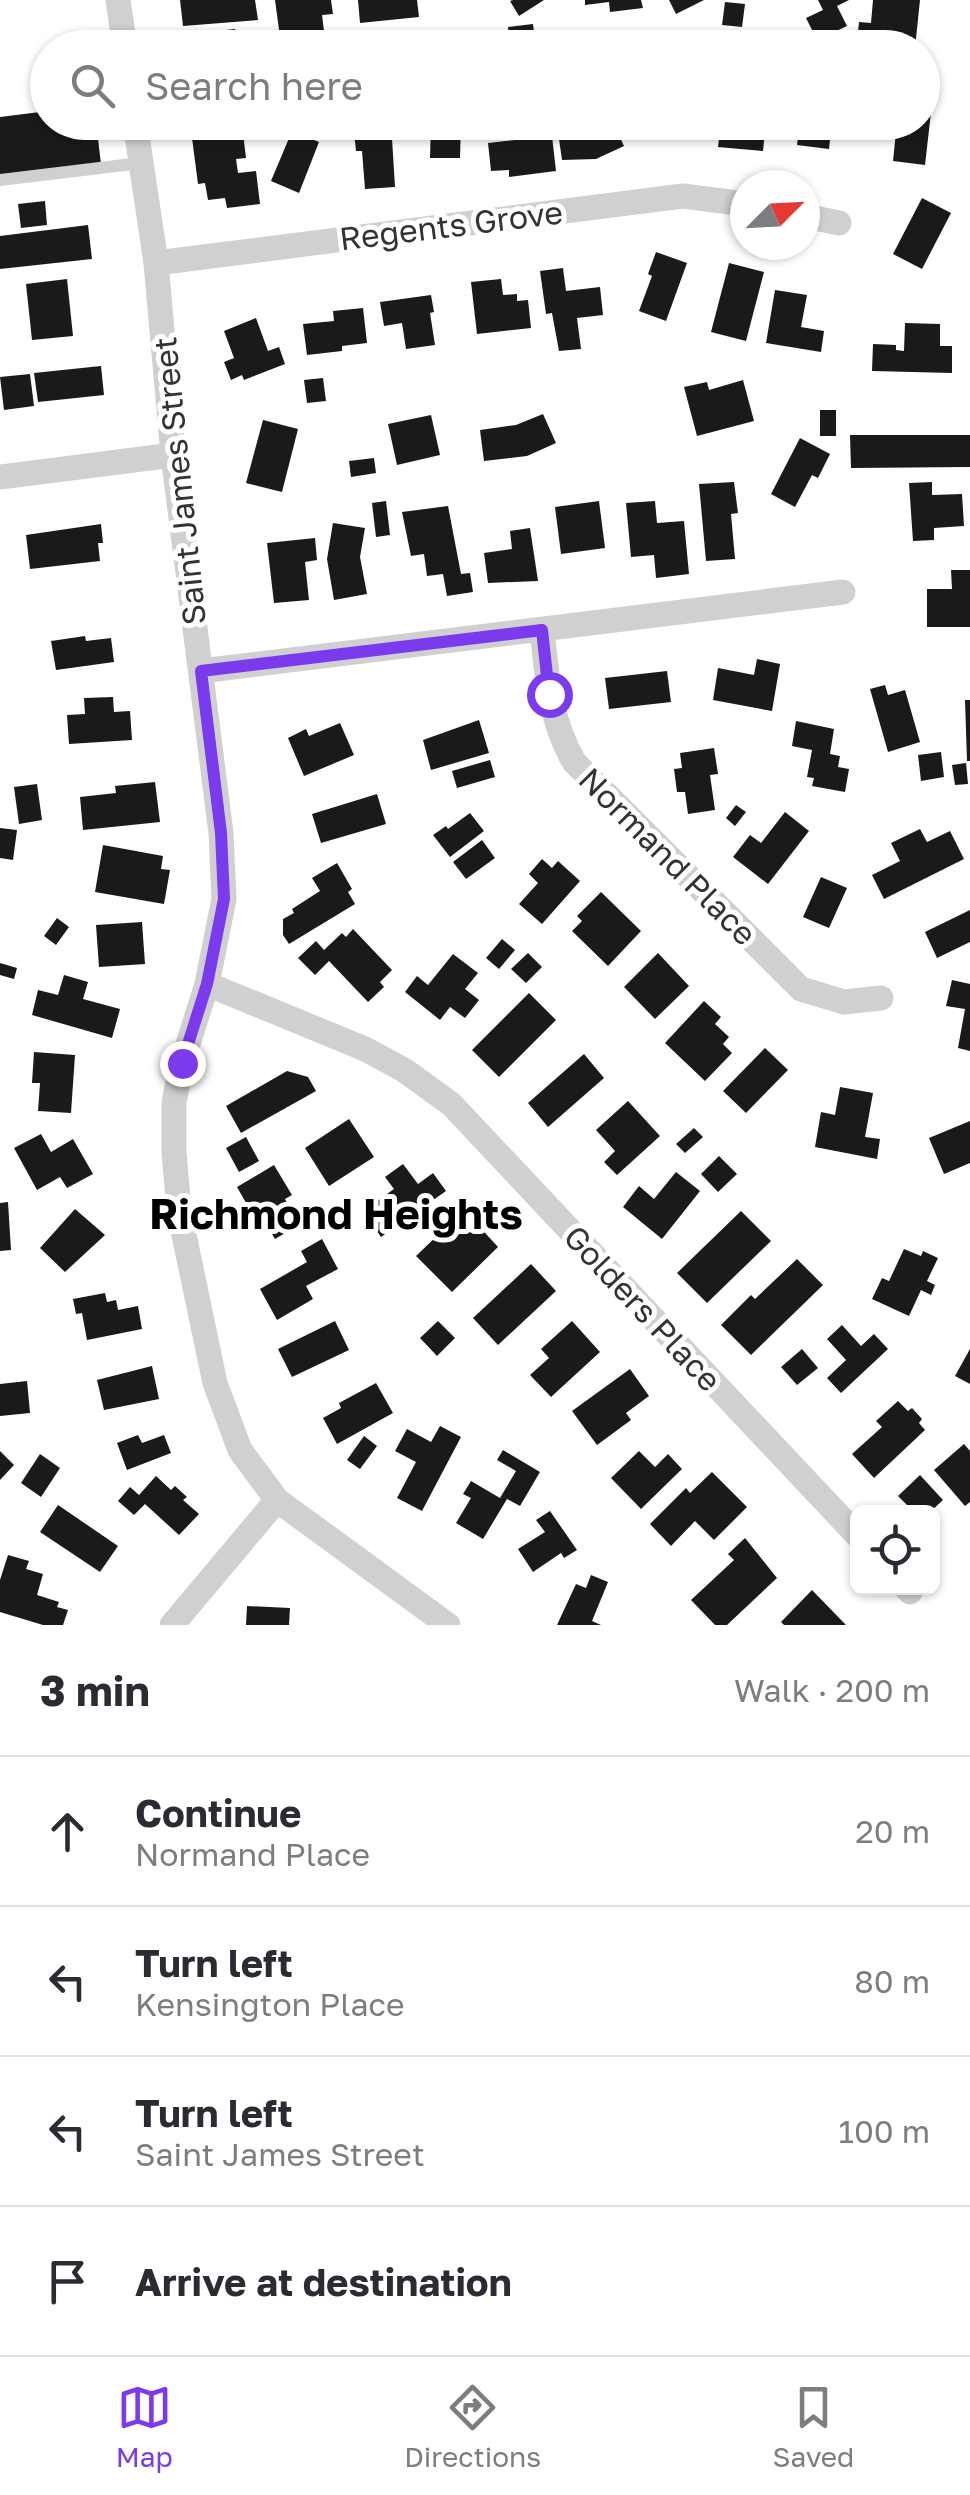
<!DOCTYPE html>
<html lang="en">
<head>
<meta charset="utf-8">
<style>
	:root { --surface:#fff; --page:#f7f7f7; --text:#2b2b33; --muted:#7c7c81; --line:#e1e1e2; --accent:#7c3aed }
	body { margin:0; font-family:"Golos Text",sans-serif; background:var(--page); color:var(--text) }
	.controls { position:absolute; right:30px; bottom:30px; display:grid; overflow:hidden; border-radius:15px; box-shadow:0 2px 8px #0004 }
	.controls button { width:90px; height:90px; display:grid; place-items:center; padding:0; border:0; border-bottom:2px solid var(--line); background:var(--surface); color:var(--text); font:50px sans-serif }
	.compass { position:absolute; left:730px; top:170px; width:90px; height:90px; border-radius:50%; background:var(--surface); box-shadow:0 2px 8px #0004; rotate:66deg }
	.stop { position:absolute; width:30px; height:30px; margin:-22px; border:8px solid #7c3aed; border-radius:50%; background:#fff }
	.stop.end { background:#7c3aed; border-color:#fff; box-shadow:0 2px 10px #0008 }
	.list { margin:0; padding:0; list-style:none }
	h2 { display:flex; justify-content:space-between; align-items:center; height:130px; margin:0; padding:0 40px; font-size:42px }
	h2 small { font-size:32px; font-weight:400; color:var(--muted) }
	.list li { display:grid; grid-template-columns:65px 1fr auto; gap:30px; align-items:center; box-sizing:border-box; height:150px; padding:0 40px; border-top:2px solid var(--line) }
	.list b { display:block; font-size:38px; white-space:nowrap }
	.list p { margin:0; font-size:32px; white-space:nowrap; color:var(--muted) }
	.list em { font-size:32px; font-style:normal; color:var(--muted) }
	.icon { flex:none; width:55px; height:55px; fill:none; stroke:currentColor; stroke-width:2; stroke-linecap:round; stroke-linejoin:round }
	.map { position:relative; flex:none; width:970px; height:1625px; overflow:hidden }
	.search { position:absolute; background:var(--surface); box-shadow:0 2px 8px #0004; left:30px; right:30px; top:30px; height:110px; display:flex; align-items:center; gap:25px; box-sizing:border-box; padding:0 35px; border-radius:55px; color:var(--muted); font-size:38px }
	.sheet { height:730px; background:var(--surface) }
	nav { display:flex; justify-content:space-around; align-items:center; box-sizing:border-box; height:140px; border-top:2px solid var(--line); background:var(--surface); font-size:28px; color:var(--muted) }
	nav a { display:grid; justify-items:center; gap:5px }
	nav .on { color:var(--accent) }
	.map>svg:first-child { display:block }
</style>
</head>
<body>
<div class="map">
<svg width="970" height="1625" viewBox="0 0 970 1625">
	<rect width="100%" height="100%" fill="#fff"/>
	<g fill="#1a1a1a">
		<path d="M180,0h75l3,20 -75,6z"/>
		<path d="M275,0h56l2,14 -11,1 2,16 -44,6z"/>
		<path d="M358,0h59l2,17 -59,6z"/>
		<path d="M513,0h31l-25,16 -9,-15z"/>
		<path d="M585,0h56l2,8 -33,4 -1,-10 -24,3z"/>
		<path d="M669,0h35l-28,14z"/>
		<path d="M818,0h31l-12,6 10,20 -30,14 -11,-22 17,-8z"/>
		<path d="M873,0h47l-5,48 -58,-6 2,-20 12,1z"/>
		<path d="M725,2l20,2 -3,23 -20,-2z"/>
		<path d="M533,24l3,24h-26l-2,-21z"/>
		<path d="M235,29l3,19h-36l-2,-15z"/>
		<path d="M463,39l1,9h-22l-1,-6z"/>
		<path d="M922,94l11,1 -8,70 -32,-4 4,-39h25z"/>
		<path d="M48,111v11h48l5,42 -101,13v-60z"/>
		<path d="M353,122h38l4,65 -30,2 -3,-38h-6z"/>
		<path d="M431,122h30l-1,36h-30z"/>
		<path d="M577,122h36l11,24 -28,13 -34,1 -4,-28 22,-4z"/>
		<path d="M635,122h32l2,10 -31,6z"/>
		<path d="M721,122h45l-3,29 -45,-4z"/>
		<path d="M800,122h32l-3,27 -32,-4z"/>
		<path d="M292,131l27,11 -20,51 -28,-12z"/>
		<path d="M243,133l3,25 -10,1 2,14 18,-2 4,33 -33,4 -2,-10 -17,2 -3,-17 -7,1 -6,-46z"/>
		<path d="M552,136l4,35 -47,6v-7l-18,1 -3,-28z"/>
		<path d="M922,198l29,15 -29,56 -29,-15z"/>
		<path d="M45,201l2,24 -26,3 -3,-24z"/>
		<path d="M88,225l4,34 -92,10v-33z"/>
		<path d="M656,252l31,11 -21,58 -27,-10 13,-35 -4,-2z"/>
		<path d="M729,263l35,9 -18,69 -35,-9z"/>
		<path d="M563,268l3,23 34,-4 3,28 -26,3 4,31 -22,2 -7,-38 -6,1 -6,-43z"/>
		<path d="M67,279l6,57 -41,4 -6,-56z"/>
		<path d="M501,279l2,16 14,-1v7l11,-1 3,28 -54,6 -6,-52z"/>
		<path d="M775,290l32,5 -6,32 23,4 -3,21 -55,-9z"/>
		<path d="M431,295l3,17 -4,1 5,32 -29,4 -4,-26 -18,3 -4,-24z"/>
		<path d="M363,308l4,35 -25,3v5l-35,4 -4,-31 31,-3 -1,-10z"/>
		<path d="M256,318l12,33 11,-4 6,17 -41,16 -2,-5 -11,5 -7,-18 10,-4 -10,-27z"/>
		<path d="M905,323l35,1v22h12v27l-80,-2 1,-27 23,1v5l8,1z"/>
		<path d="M101,366l3,29 -66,7 -4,-29z"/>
		<path d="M30,374l4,32 -30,4 -4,-33z"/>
		<path d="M323,378l3,23 -19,2 -3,-23z"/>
		<path d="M743,380l11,41 -57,15 -13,-49 23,-5 2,8z"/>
		<rect x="820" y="410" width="16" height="26"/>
		<path d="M543,414l13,29 -29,13 -43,5 -4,-31 36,-5z"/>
		<path d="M431,415l9,40 -43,10 -9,-41z"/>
		<path d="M263,420l35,9 -16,63 -36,-9z"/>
		<path d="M850,435h120v32l-119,1z"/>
		<path d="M800,438l30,16 -12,24 -6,-3 -17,32 -24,-13z"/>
		<path d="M374,458l2,15 -25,4 -2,-16z"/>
		<path d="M734,482l4,31 -7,1 4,45 -29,2 -7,-77z"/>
		<path d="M932,482v13l30,-1 2,32 -30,2v12l-21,1 -4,-58z"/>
		<path d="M386,501l4,34 -14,2 -4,-34z"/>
		<path d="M599,501l6,47 -44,6 -6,-47z"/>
		<path d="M655,501l2,22 27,-2 5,53 -33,4 -2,-23 -23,2 -5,-54z"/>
		<path d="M448,506l13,68 9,-1 3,19 -26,4 -4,-22 -16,2 -3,-22 -13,2 -9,-44z"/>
		<path d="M333,523l32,5 -5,29 7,37 -33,6 -7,-41z"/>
		<path d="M101,524l2,19h-5l2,18 -70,8 -4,-34z"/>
		<path d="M530,528l8,53 -50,2 -4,-30 28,-4 -2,-18z"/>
		<path d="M315,538l2,22 -12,2 4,38 -35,3 -7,-60z"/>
		<path d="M951,570h19v57h-43v-38h25z"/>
		<path d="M85,636l1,5 25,-3 3,24 -58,8 -5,-29z"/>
		<path d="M757,659l23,5 -8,47 -59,-11 5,-32 36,7z"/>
		<path d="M667,671l4,31 -62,7 -4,-31z"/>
		<path d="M885,685l3,10 17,-5 15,52 -32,10 -18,-63z"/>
		<path d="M113,697l1,15 16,-1 2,29 -63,4 -2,-29 18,-1 -1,-16z"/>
		<path d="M965,700h5v61h-3z"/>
		<path d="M479,720l10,33 -58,17 -8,-30z"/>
		<path d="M796,721l38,8 -4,25 10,2 -2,11 11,2 -4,23 -33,-6 2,-8 -7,-1 5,-27 -20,-4z"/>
		<path d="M340,723l14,32 -50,21 -16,-38 18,-9 3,7z"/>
		<path d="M714,748l4,26 -8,1 5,35 -27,4 -3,-22h-8l-3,-23 8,-1 -2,-15z"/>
		<path d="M941,752l3,25 -23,4 -3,-26z"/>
		<path d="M490,760l5,17 -38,11 -5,-17z"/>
		<path d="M966,763l2,21 -13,1 -3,-20z"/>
		<path d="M155,782l5,40 -77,8 -3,-33 36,-4 -1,-7z"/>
		<path d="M37,784l5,36 -23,4 -5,-37z"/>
		<path d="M377,794l9,30 -65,19 -9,-29z"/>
		<path d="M736,805l10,7 -11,14 -9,-8z"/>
		<path d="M785,812l24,19 -41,53 -35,-27 17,-22 11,8z"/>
		<path d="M470,813l14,18 -34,26 -17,-22 13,-9 2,3z"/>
		<path d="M0,828l17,2 -4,30 -13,-2z"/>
		<path d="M920,829l7,13 23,-11 14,28 -80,40 -12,-24 28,-14 -9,-18z"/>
		<path d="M482,840l13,18 -29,21 -13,-17z"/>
		<path d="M103,845l60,11 -2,13 9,1 -6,34 -69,-12z"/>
		<path d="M542,859l10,9 6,-7 22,20 -38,43 -23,-20 19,-21 -9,-9z"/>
		<path d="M337,863l15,26 -4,3 7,12 -66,40 -6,-9v-16l11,-6 -2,-4 28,-18 -8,-13z"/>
		<path d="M821,877l26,11 -18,40 -26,-11z"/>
		<path d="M601,892l40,39 -33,35 -36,-35 10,-10 -5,-5z"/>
		<path d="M970,910v32l-33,16 -12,-26z"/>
		<path d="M57,918l12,9 -13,18 -12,-9z"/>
		<path d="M142,922l3,42 -46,3 -3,-42z"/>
		<path d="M353,929l39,41 -12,12 4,5 -16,15 -39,-41 -14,14 -17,-17 18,-17 8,9 18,-17 4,4z"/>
		<path d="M502,939l13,11 -16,19 -13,-11z"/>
		<path d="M528,953l14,14 -16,16 -15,-14z"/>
		<path d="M658,953l31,33 -34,33 -31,-32z"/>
		<path d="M453,954l25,19 -13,16 14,11 -14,18 -15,-11 -10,13 -35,-28 12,-16 11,9z"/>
		<path d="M0,963l17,5 -3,11 -14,-4z"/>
		<path d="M64,975l24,7 -5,17 37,10 -8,29 -80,-23 6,-25 20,5z"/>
		<path d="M952,980l18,4v67l-12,-3 7,-39 -19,-3z"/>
		<path d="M529,993l27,27 -57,57 -27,-27z"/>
		<path d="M704,1001l17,16 -6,7 14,13 -6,7 9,9 -27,28 -40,-38z"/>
		<path d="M765,1048l23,22 -42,43 -23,-22z"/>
		<path d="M34,1052l41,3 -4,58 -33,-2 2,-28h-8z"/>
		<path d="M584,1054l20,24 -56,49 -20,-24z"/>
		<path d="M287,1071l21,6 8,14 -75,42 -15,-27z"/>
		<path d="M840,1087l33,6 -8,44 15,2 -3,20 -62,-12 6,-35 14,3z"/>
		<path d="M628,1101l32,35 -43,39 -13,-13 11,-11 -19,-21z"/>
		<path d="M349,1119l25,38 -45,29 -24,-38z"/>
		<path d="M970,1121v42l-26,11 -15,-36z"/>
		<path d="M694,1128l9,9 -18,16 -9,-9z"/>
		<path d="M41,1134l10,18 22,-13 20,35 -26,14 -7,-11 -23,13 -23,-42z"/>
		<path d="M246,1137l13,24 -20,11 -13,-24z"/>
		<path d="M719,1156l18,18 -19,18 -17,-18z"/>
		<path d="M403,1164l15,20 15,-11 13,18 -65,46 -18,-26 31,-22 -9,-12z"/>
		<path d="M274,1165l18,30 -7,4 14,26 -24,14 -16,-27 -6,3 -16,-28z"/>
		<path d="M676,1172l24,19 -38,48 -39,-32 16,-21 15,13z"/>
		<path d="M8,1202l3,48 -11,1v-48z"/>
		<path d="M75,1209l30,26 -40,37 -25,-24z"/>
		<path d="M464,1210l34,37 -46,45 -36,-36z"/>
		<path d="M741,1211l30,30 -64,62 -30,-30z"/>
		<path d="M322,1239l16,30 -32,17 7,13 -36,21 -17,-31 47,-27 -6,-11z"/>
		<path d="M904,1249l17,7 2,-5 15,7 -11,23 8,4 -4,10 -10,-5 -12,26 -37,-17 10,-21 7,3z"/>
		<path d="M797,1259l26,26 -72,70 -30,-30 30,-30 4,4z"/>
		<path d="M531,1264l25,27 -58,54 -25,-27z"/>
		<path d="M105,1293l2,9 9,-2 2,10 20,-4 4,23 -55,11 -5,-27 -6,1 -3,-15z"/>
		<path d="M335,1321l14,29 -57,27 -14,-28z"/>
		<path d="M438,1321l17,17 -18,18 -17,-18z"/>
		<path d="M572,1321l28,31 -49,45 -21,-22 19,-17 -8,-9z"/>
		<path d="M842,1325l19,21 13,-12 14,15 -47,44 -14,-15 19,-18 -19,-21z"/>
		<path d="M802,1349l16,19 -21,17 -16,-18z"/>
		<path d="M970,1349v35l-15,-8z"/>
		<path d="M152,1366l7,33 -55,11 -7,-30z"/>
		<path d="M630,1369l19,27 -23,17 5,7 -34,25 -25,-34z"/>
		<path d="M27,1381l3,32 -30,3v-32z"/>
		<path d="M376,1383l17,30 -56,31 -14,-26 18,-10 -2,-5z"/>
		<path d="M898,1401l10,10 4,-3 10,11 -3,4 6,7 -51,48 -22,-24 30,-27 -6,-6z"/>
		<path d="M440,1426l21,11 -39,74 -25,-13 19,-36 -21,-11 12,-22 24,13z"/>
		<path d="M138,1435l4,8 22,-8 7,18 -44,17 -10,-27z"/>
		<path d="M364,1436l13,10 -17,23 -13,-9z"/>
		<path d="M964,1444l6,7v51l-5,4 -31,-36z"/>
		<path d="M503,1450l37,22 -20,34 -13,-7 -24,40 -27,-16 15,-25 -8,-4 8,-13 29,17 16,-27 -19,-11z"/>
		<path d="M0,1451l14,14 -14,15z"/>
		<path d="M639,1451l16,16 13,-13 14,15 -41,40 -30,-31z"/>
		<path d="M40,1454l20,14 -19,29 -20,-14z"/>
		<path d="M712,1472l35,35 -33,33 -19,-19 -24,25 -21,-22 36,-36 4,5z"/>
		<path d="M920,1475l23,25 -13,12h-16l-16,-16z"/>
		<path d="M156,1476l15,14 4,-4 12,11 -4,3 16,14 -20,21 -34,-31 -11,11 -16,-14 12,-14 9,8z"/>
		<path d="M58,1505l60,41 -18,26 -60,-40z"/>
		<path d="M550,1511l27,39 -13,8 -3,-5 -28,19 -15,-23 27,-17 -9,-12z"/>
		<path d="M745,1538l32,40 -50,47h-12l-24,-25 43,-40 -6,-6z"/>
		<path d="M8,1555l21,6 -3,8 17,5 -6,21 22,7 -2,5 11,3 -5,15h-20l-43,-13v-32z"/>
		<path d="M591,1575l17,7 -16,39 9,4h-44l19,-41 10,4z"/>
		<path d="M812,1590l34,35h-62l-3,-3z"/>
		<path d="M247,1606l43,2 -1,17h-43z"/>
	</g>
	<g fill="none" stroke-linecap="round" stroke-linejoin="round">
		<path stroke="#d0d0d0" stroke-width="12" d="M0,180l141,-17"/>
		<g stroke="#d0d0d0" stroke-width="25">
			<path d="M118,0l7,48"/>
			<path d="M135,122l21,141 17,192 48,378 3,66 -17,85 -25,79 -8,39v50l5,59 36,172 25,67 37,50 171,125"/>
			<path d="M805,216l34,7"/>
			<path d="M156,263l527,-67 62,8"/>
			<path d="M0,477l173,-22"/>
			<path d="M542,630c5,47 8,90 32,132l227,227 43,13 37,-4"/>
			<path d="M201,671l642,-79"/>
			<path d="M207,984l158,65 39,21 47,34 407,432"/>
			<path d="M906,1588l4,4"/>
			<path d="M172,1625l105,-125"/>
		</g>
	</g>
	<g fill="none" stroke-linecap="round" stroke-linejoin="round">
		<path stroke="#7c3aed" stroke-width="12" d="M182,1063l25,-79 17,-85 -3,-66 -20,-162 341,-41 7,64"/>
	</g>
	<g text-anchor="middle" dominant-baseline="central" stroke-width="10" stroke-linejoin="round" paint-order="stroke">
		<g font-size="32" fill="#333" stroke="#fff">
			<text transform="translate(451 225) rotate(-7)">Regents Grove</text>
			<text transform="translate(179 481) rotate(-96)">Saint James Street</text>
			<text transform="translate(668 856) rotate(45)">Normand Place</text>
			<text transform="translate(643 1308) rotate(47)">Golders Place</text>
		</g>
		<g font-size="42" font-weight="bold" fill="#000" stroke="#fff">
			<text x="336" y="1213">Richmond Heights</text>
		</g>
	</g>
</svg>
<div class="controls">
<button><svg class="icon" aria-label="locate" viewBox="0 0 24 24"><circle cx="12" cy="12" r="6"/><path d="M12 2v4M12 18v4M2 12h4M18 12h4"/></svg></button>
</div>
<svg class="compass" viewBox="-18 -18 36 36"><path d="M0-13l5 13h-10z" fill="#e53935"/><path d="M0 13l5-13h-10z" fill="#7c7c81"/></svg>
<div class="stop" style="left:549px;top:694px"></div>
<div class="stop end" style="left:182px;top:1063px"></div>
<div class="search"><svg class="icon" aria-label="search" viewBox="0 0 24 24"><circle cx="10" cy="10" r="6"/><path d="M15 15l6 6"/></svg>Search here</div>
</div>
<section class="sheet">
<h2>3 min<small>Walk · 200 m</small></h2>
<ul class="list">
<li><svg class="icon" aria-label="ahead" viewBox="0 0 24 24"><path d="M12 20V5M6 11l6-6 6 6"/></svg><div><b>Continue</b><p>Normand Place</p></div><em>20 m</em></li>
<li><svg class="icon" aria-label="left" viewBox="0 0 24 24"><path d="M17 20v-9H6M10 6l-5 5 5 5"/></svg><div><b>Turn left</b><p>Kensington Place</p></div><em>80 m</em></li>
<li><svg class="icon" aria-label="left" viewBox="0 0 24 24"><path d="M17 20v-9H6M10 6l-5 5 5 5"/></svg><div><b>Turn left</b><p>Saint James Street</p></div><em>100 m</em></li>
<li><svg class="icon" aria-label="arrive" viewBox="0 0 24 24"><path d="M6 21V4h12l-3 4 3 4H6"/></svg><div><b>Arrive at destination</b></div></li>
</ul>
</section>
<nav>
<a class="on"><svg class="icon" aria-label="map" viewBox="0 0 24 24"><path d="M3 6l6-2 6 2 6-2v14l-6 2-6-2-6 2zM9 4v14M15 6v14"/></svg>Map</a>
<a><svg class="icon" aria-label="directions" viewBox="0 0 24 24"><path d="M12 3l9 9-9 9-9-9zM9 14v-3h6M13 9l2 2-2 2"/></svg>Directions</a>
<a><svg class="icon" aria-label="saved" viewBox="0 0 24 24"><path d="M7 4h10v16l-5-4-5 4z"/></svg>Saved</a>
</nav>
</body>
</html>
